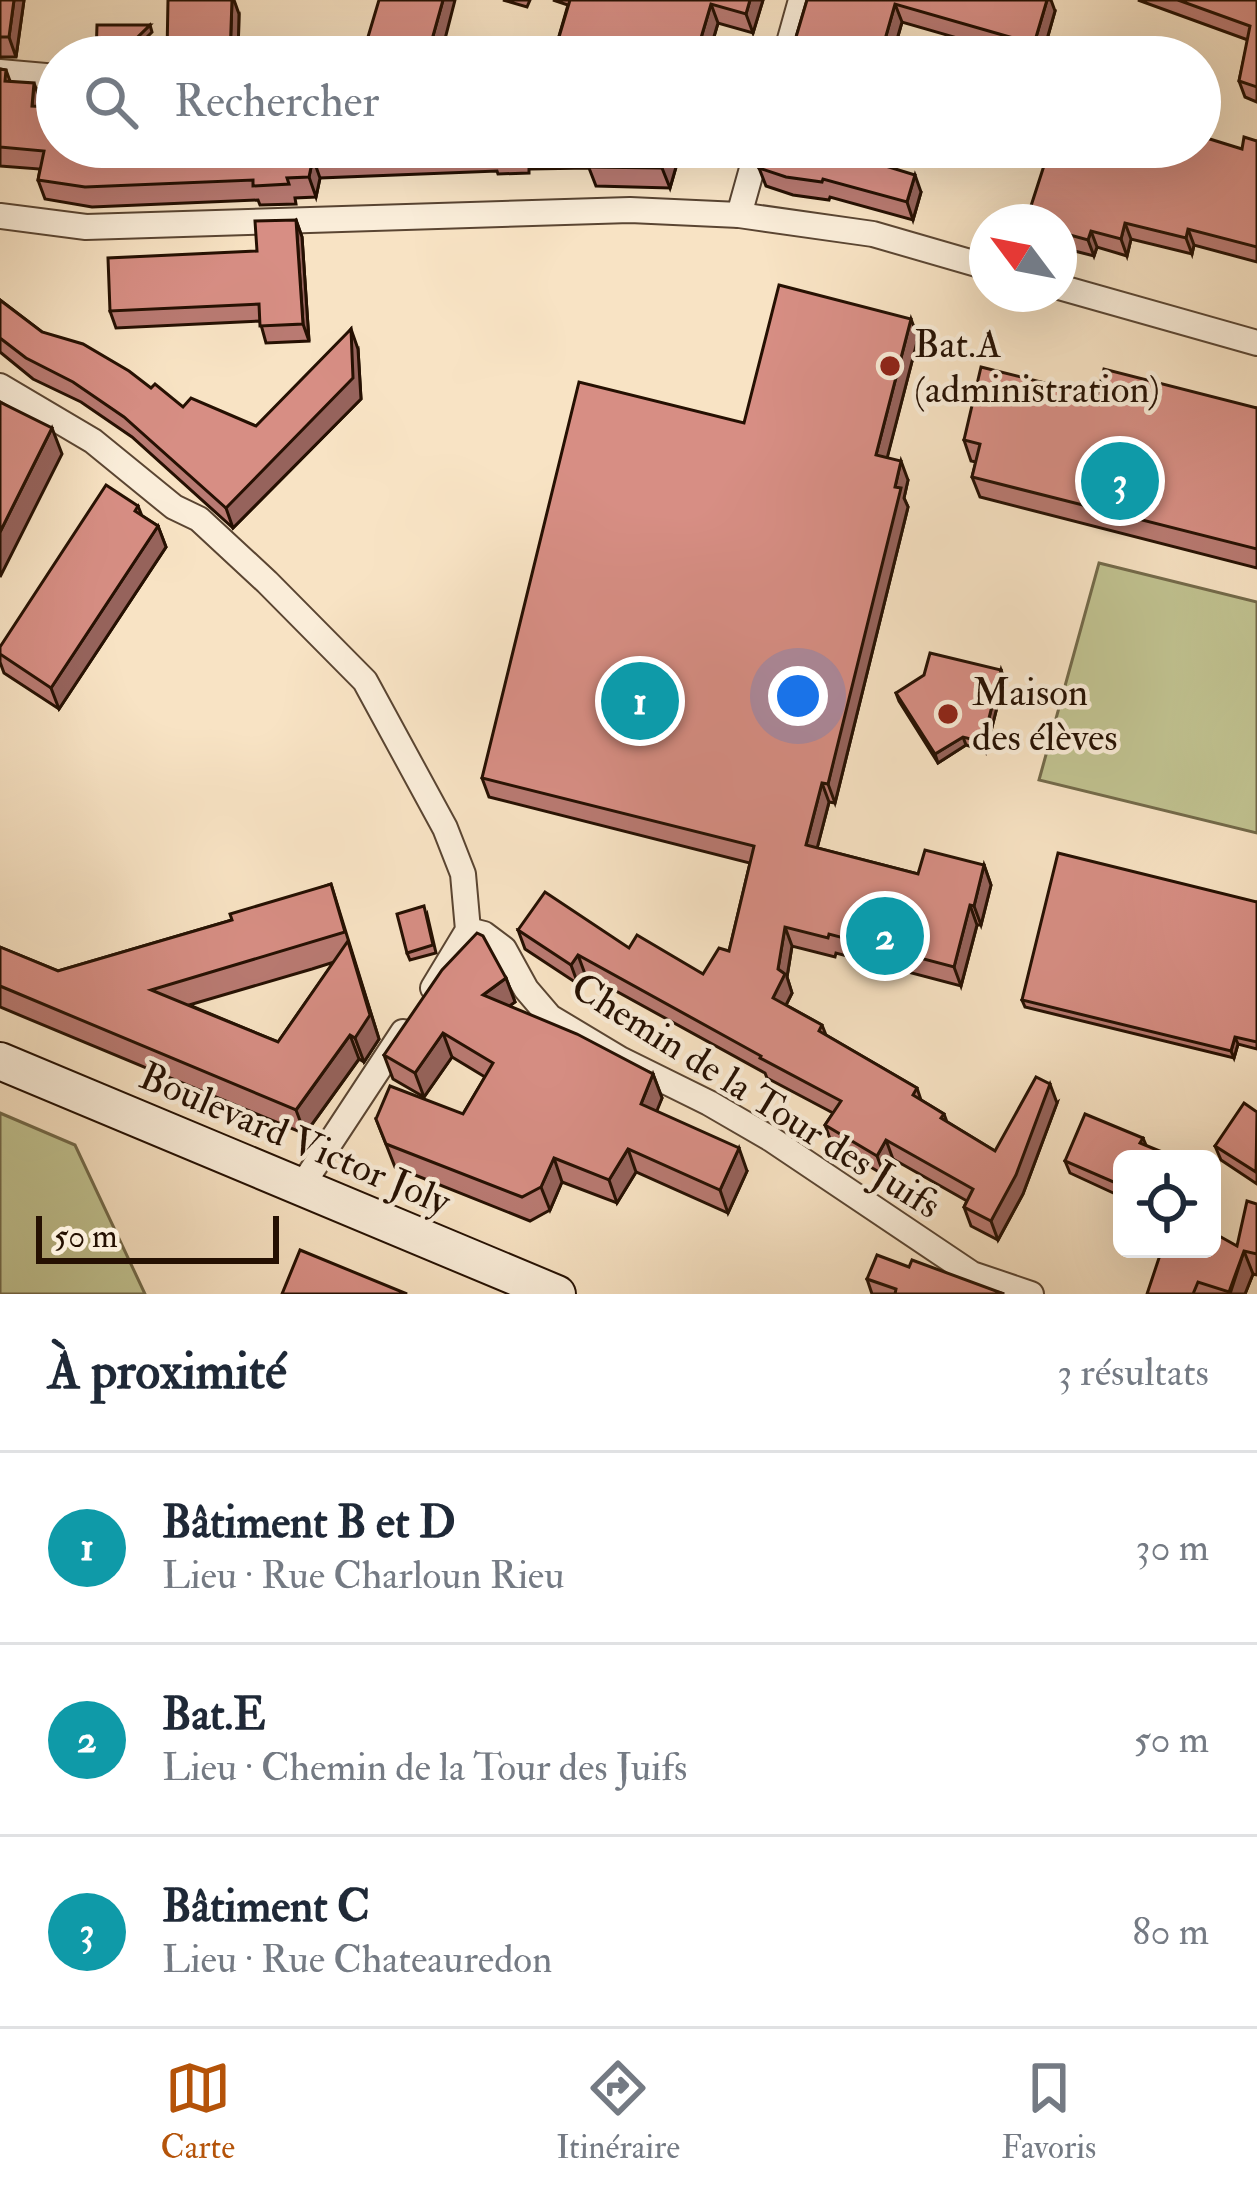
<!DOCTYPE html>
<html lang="fr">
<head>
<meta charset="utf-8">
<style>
	:root { --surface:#fff; --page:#f6f6f7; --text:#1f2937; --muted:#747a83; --line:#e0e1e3; --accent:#b45309 }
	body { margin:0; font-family:"IM FELL Double Pica",serif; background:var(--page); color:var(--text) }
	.controls { position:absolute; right:36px; bottom:36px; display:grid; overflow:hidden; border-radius:18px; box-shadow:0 12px 48px #0002 }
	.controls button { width:108px; height:108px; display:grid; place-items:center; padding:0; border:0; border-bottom:3px solid var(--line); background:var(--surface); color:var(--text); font:60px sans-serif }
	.compass { position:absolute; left:969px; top:204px; width:108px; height:108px; border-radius:50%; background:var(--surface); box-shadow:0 12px 48px #0002; rotate:302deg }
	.scale { position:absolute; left:36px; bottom:30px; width:243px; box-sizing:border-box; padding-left:12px; border:6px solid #251002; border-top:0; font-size:33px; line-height:42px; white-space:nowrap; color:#251002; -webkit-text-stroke:9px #faedd9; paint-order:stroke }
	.you { position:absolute; left:798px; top:696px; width:42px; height:42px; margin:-30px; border:9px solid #fff; border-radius:50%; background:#1a73e8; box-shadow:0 0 0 18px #1a73e833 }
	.badge { display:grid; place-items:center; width:78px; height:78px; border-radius:50%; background:var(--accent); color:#fff; font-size:39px; font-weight:700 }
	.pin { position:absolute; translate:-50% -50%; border:6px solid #fff; box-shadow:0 3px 12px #0006 }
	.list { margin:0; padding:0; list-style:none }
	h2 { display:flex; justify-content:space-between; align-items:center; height:156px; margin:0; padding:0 48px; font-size:51px }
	h2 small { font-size:39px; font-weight:400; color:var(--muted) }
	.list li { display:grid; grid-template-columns:78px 1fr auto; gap:36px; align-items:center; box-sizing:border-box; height:192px; padding:0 48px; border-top:3px solid var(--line) }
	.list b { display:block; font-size:45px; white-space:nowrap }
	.list p { margin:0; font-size:39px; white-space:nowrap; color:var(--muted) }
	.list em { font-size:39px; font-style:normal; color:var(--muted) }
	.icon { flex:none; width:66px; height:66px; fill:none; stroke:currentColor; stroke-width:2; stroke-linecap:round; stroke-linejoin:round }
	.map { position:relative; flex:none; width:1257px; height:1294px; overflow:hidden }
	.search { position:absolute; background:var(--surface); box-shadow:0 12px 48px #0002; left:36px; right:36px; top:36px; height:132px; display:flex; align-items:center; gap:30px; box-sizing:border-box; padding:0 42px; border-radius:66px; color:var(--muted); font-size:45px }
	.sheet { height:732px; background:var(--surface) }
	nav { display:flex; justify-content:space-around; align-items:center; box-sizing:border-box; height:168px; border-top:3px solid var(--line); background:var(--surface); font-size:33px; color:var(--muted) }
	nav a { display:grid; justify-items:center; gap:6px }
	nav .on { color:var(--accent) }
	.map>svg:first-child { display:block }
</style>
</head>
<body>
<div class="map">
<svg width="1257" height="1294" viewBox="0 0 1257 1294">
	<rect width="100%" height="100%" fill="#f8e3c4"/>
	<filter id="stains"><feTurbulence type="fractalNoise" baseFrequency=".00167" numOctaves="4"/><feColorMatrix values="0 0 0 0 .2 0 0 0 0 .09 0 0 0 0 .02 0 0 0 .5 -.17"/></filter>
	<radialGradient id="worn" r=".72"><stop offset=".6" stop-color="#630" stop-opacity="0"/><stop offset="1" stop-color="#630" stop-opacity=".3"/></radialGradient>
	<g fill="#c1c391" stroke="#736a4a" stroke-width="3">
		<path d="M1099,563l158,39v231l-218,-53z"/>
		<path d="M0,1113l75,32 70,149h-145z"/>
	</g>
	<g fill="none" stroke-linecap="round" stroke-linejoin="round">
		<defs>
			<g id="minor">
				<path d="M785,57l16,-57"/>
				<path d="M0,72l57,5"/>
				<path d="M739,215l19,-68"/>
				<path d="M0,216l86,11 544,-17 109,5 134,19 114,33"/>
				<path d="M1059,287l198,56"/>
				<path d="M0,386l93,55 81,66 25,12 68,63 98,99 80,147 18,46 5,56 -35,58"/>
				<path d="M468,930l16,4 20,15 22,40 24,28 70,42 89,44 62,36 201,135 59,20"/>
				<path d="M301,1187l102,-155"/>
			</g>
			<path id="secondary" d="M0,1061l557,233"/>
		</defs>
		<use href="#minor" stroke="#5a4532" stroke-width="28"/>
		<use href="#secondary" stroke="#251002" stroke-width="40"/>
		<use href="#minor" stroke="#faedd9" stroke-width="24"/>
		<use href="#secondary" stroke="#faedd9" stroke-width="36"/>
	</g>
	<g fill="#b97a72" stroke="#251002" stroke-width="3" fill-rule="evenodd">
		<path d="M0,0h24l-8,57h-16z"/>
		<path d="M503,0h27l-3,7z"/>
		<path d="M553,0h210l-10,33 -35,-10 -10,34h-155l15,-52z"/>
		<path d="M807,0l248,11 -13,46h-19l-121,-35 -10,35h-117l14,-5 5,-8z"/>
		<path d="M1138,0h119v102l-12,-5 -6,-16 9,-41z"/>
		<path d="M239,14l-1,43h-70l-1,-4z"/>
		<path d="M0,69l6,1 4,11 31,21v4l11,4 616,37 8,20 -6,21 -74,-2 -7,-18 -60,1v4l-31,1 -1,-3 -177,7 -4,19 -21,1 1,6 -36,1 -2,-5 -166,7 -47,-8 -7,-19 2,-11 -40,-3z"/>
		<path d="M1257,141v121l-63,-17 -2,9 -61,-15 -4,17 -30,-9 -3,9 -35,-9v-25h-25l-4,-13 115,-59 97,-1z"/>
		<path d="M889,167l32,25 -8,28 -83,-23 -1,3 -36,-5 -27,-9 -7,-18z"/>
		<path d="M296,220l6,17 7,104 -43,2 -6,-22 -144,7 -6,-17 147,-60z"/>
		<path d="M0,300l42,32 109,56 32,19 73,19 102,-77 3,50 -128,129 -101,-91 -51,-35 -48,-23 -33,-27z"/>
		<path d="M918,338l-31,119 21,23 -4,18 4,9 -73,296 -6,-1 -12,46 101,26 66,-9 7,20 -10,40h-4l-16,61 -125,-33 -1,4 -43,-11 -5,31 5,16 -6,12 36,20 4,10 91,53 4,12 23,14 3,8 48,29 62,-48 -34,91 -25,46 -27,-14 -7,-19 3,-6 -74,-42 -9,16 -52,-31 -7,-19 8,-12 -66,-35 -2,-5 -180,-99 -7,10 -53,-35 -7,-19 111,18 74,26 26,-23 21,-88 -261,-66 -7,-19 262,-355z"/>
		<path d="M1097,396l160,12v160l-277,-71 -8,-20 4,-15 -5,-1 -7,-21z"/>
		<path d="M138,506l4,10 16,10 8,21 -107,162 -55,-36 -4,-11v-15z"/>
		<path d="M1001,670l3,9 -18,72 -20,-6 -28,18 -39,-62 -3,-8z"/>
		<path d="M331,884l48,155 -15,23 -5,-3 -54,75 -305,-127v-60l58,24 174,-51zM334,962l-56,80 -89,-37 123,-36z"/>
		<path d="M1257,902v147l-19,-5 -4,14 -209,-51 -3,-7z"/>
		<path d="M427,914l9,39 -26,7 -3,-7z"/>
		<path d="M506,978l9,24 -6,4 144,68 9,24 -6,13 91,60 -19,42 -92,-41 -19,31 -55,-21 -12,28 -20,11 -135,-54 -19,-48 87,-5 22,-37 -33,-20 -28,40 -31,-18 -9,-24z"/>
		<path d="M1257,1112v72l-36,-24 -6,-14z"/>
		<path d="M1143,1138l3,7 -24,14v38l-52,-24 -5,-12z"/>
		<path d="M1257,1204v71l-4,-1 -8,20h-98l90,-48z"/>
		<path d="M909,1267l95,27h-132l-5,-15z"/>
	</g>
	<g fill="#96635c" stroke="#251002" stroke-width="3">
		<path d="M14,0h10l-8,57 -7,-20z"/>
		<path d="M232,0h2l5,14 -1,43h-8z"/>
		<path d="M443,0h12l-11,43 5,14h-5l-13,-14z"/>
		<path d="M750,0h13l-10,33 -7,-19z"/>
		<path d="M1047,0h4l4,11 -13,46h-4l-4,-13z"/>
		<path d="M711,4l7,19 -10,34h-7l-3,-9z"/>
		<path d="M895,4l7,18 -10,35h-12z"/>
		<path d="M150,25l2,7 -25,25h-10z"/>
		<path d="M34,83l7,19 -2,23 -7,-19z"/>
		<path d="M668,147l8,20 -6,21 -8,-20z"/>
		<path d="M884,147h11l-10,35 -6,-18z"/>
		<path d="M313,158l7,20 -4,19 -7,-20z"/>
		<path d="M915,175l6,17 -8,28 -6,-18z"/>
		<path d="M296,220l6,17 7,104 -6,-17z"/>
		<path d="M1125,223l6,16 -4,17 -6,-17z"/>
		<path d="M1188,229l6,16 -2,9 -6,-16z"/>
		<path d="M1091,231l6,16 -3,9 -6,-16z"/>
		<path d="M911,319l7,19 -35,136 -7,-19z"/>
		<path d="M351,329l7,20 3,50 -128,129 -7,-20z"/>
		<path d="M52,428l10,26 -62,123v-45z"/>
		<path d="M901,461l7,19 -4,18 4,9 -73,296 -7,-19z"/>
		<path d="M158,526l8,21 -107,162 -8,-21z"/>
		<path d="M1001,670l3,9 -18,72 -3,-9z"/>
		<path d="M963,737l3,8 -28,18 -3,-9z"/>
		<path d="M822,783l7,19 -16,62 -7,-19z"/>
		<path d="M984,865l7,20 -10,40 -7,-19z"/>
		<path d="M970,905l7,20 -16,61 -7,-19z"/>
		<path d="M785,927l7,19 -5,31 5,16 -12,24 -7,-19z"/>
		<path d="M348,941l31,98 -15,23 -9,-24z"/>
		<path d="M578,955l7,19 -7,10 -7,-19z"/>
		<path d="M506,978l9,24 -23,17 -9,-24z"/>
		<path d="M443,1033l9,24 -28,40 -9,-24z"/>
		<path d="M350,1035l9,24 -54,75 -9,-24z"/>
		<path d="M1235,1037l3,7 -4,14 -3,-7z"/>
		<path d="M653,1074l9,24 -12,30 -9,-24z"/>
		<path d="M1050,1084l7,19 -34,91 -25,46 -7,-19z"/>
		<path d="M886,1140l7,19 -9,16 -7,-19z"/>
		<path d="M739,1148l8,23 -19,42 -8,-23z"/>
		<path d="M628,1149l8,23 -19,31 -8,-23z"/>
		<path d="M554,1158l8,24 -12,28 -9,-23z"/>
		<path d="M1244,1251l9,23 -8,20h-15z"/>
	</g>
	<g fill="#d78e84" stroke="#251002" stroke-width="3">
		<path d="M0,0h14l-5,37h-9z"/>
		<path d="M168,0h64l-2,57h-34v-2l-29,-2z"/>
		<path d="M379,0h64l-12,43 12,-1 1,15h-82z"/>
		<path d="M570,0h180l-4,14 -35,-10 -13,44 -11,-4 -4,13h-130z"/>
		<path d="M807,0h240l-13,44 -139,-40 -15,53h-105l14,-5 5,-8z"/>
		<path d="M1178,0h79v87l-18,-6 11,-55z"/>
		<path d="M97,25h53l-33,32h-4l-17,-1z"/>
		<path d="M0,69l6,1 -1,11 29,2 -2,23 19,1 -3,3h9v37h611l-6,21 -73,-1 6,-19 -74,2 1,3 -31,2v-4l-178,7 -4,19 -22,1 2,6 -36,2v-6l-168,7 -47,-7 6,-29 -44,-4z"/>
		<path d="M1200,136l42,13 2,-12 13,4v106l-69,-18 -2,9 -61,-15 -4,16 -30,-8 -3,9 -29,-8v-10h-13l4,-8 -20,-5 20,-62h83l12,3 1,-3h54z"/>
		<path d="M764,147h120l-5,17 36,11 -8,27 -84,-23 -1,3 -36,-5 -27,-9z"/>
		<path d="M296,220l7,104 -43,2 -1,-22 -149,7 -2,-53 149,-7 -2,-30z"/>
		<path d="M779,285l132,34 -35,136 25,6 -6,26 6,1 -73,296 -6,-1 -16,62 112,29 7,-24 59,15 -10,41 -4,-1 -16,62 -125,-33 -1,4 -43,-11 -7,42 7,5 -12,24 49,27 -3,6 98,57 -4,7 31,19 -3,4 54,33 41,-74 14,7 -34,91 -25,46 -27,-14 9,-18 -87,-49 -9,16 -52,-31 16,-24 -81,-43 1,-2 -183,-101 -7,10 -53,-35 27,-38 84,56 8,-13 66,39 16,-26 10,3 25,-105 -272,-68 97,-396 165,41z"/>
		<path d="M0,300l42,32 41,12 46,27 22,17 4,-4 28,23 8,-9 65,28 95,-97 2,49 -127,130 -102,-91 -51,-35 -47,-24 -26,-20z"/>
		<path d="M981,367l116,29 7,-27 153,39v141l-285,-72 8,-33 -16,-4z"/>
		<path d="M0,402l52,26 -52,104z"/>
		<path d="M106,485l32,21 -3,5 23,15 -107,162 -51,-34v-7z"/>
		<path d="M930,653l71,17 -18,72 -20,-5 -28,17 -39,-61 28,-18z"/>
		<path d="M1058,853l199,49v140l-22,-5 -4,14 -209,-51z"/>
		<path d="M331,884l14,48 -194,58 127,52 70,-101 22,74 -15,23 -5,-3 -54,75 -296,-124v-39l58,24 174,-51 -2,-6z"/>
		<path d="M424,906l9,39 -26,8 -10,-39z"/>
		<path d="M477,933l6,3 23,42 -23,17 94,39 76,40 -12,30 98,44 -19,42 -92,-41 -19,31 -55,-22 -13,29 -19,10 -136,-53 -10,-25 14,-33 73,28 30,-51 -50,-30 -28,40 -31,-18 58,-85z"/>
		<path d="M1244,1103l13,9 -1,60 -41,-26z"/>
		<path d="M1085,1114l58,24 -3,5 39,16h-57v18l-2,-1 -2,8 -53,-23z"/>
		<path d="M1247,1201l10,3v50l-13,-3 -15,41 -31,-10 -5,12h-46l15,-45h50v-17l25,14z"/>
		<path d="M300,1250l107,44h-125z"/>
		<path d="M877,1255l32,12 3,-7 92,34h-109l1,-5 -29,-10z"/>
	</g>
	<g fill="#8f2418" stroke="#faedd9" stroke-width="4.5">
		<circle cx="890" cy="366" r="12"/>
		<circle cx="948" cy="714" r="12"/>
	</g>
	<g text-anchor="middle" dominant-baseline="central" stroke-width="9" stroke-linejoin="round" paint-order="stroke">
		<g font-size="39" fill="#251002" stroke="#faedd9" text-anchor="start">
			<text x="914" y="344">Bat.A<tspan x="914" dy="45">(administration)</tspan></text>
			<text x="972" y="692">Maison<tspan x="972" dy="45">des élèves</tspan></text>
		</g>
		<g font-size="39" fill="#251002" stroke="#faedd9">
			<text transform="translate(756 1096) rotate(32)">Chemin de la Tour des Juifs</text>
			<text transform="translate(295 1139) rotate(23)">Boulevard Victor Joly</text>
		</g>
	</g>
	<rect width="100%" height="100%" filter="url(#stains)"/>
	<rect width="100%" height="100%" fill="url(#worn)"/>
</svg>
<div class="controls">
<button><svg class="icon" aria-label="locate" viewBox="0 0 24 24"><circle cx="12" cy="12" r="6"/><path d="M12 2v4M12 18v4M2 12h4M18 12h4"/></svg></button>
</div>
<svg class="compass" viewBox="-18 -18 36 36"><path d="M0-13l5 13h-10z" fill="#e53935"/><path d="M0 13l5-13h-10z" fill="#747a83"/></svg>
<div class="scale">50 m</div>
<div class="you"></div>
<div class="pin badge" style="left:640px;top:701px;background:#0f9aa8">1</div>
<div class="pin badge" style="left:885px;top:936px;background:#0f9aa8">2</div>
<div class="pin badge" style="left:1120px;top:481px;background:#0f9aa8">3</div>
<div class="search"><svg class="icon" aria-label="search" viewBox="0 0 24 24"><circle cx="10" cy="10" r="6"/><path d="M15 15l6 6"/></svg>Rechercher</div>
</div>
<section class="sheet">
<h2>À proximité<small>3 résultats</small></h2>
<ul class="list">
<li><span class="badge" style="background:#0f9aa8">1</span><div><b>Bâtiment B et D</b><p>Lieu · Rue Charloun Rieu</p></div><em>30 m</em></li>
<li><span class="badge" style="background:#0f9aa8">2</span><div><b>Bat.E</b><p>Lieu · Chemin de la Tour des Juifs</p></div><em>50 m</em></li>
<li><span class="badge" style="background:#0f9aa8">3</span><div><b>Bâtiment C</b><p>Lieu · Rue Chateauredon</p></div><em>80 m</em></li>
</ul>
</section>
<nav>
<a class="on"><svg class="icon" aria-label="map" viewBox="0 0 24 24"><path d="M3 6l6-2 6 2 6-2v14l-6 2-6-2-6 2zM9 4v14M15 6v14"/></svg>Carte</a>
<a><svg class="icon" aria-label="directions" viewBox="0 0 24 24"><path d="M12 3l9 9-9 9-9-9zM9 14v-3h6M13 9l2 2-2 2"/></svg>Itinéraire</a>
<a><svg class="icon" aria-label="saved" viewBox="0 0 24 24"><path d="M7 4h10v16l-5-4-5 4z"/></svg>Favoris</a>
</nav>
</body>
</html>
